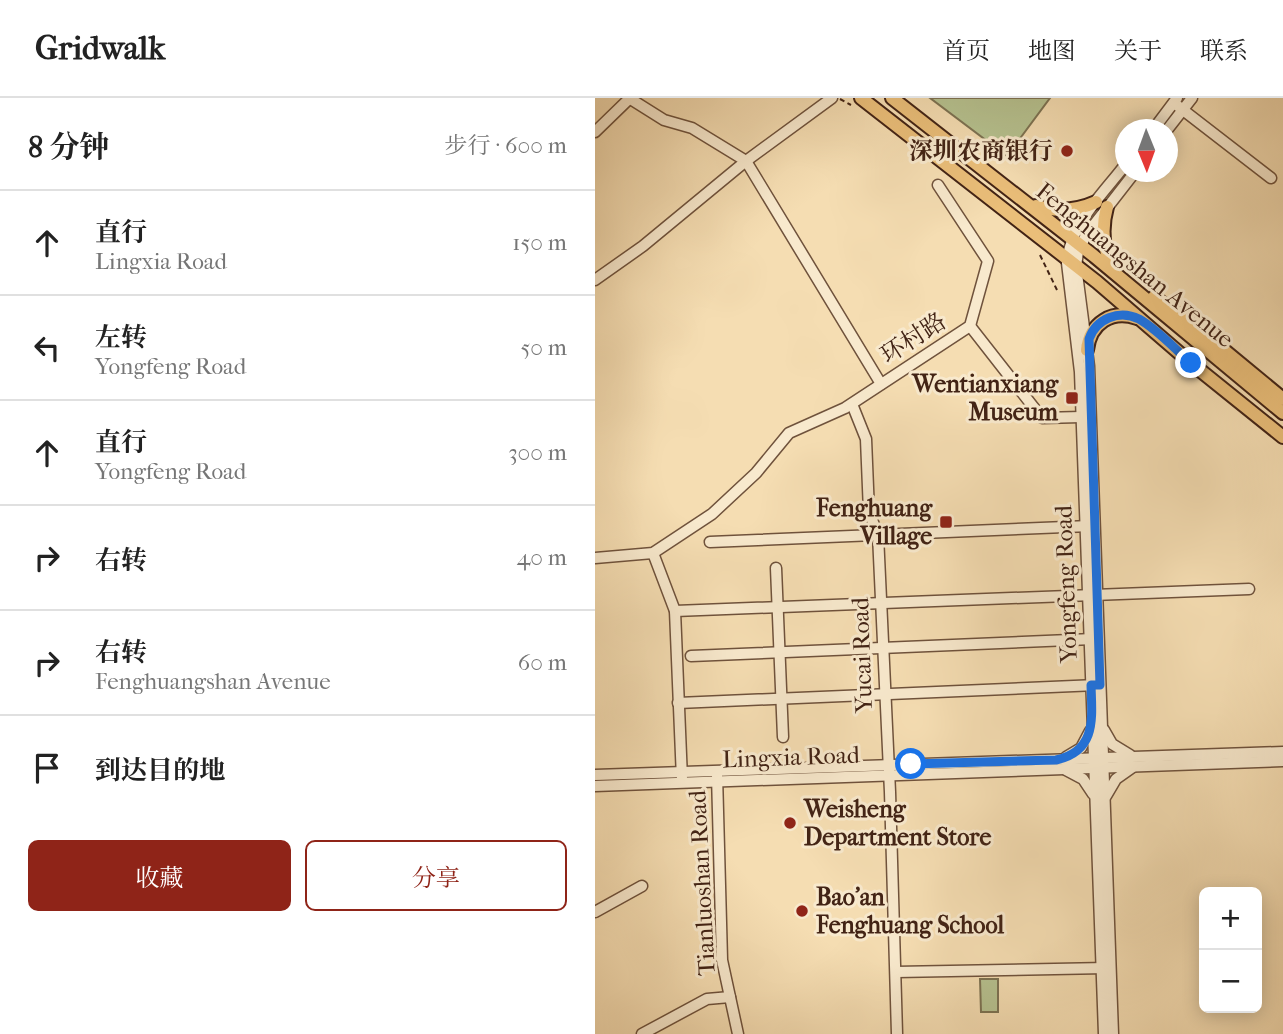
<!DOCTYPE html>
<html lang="zh">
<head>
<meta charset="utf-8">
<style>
	:root { --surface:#fff; --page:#f6f6f6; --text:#222; --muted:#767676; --line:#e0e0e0; --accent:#8f2418 }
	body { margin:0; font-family:"IM FELL French Canon","Noto Serif SC",serif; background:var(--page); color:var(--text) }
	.controls { position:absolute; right:21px; bottom:21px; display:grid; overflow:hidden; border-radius:10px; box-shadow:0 4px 18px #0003 }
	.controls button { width:63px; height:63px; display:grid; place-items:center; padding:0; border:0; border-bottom:2px solid var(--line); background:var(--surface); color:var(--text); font:35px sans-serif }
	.compass { position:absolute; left:520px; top:21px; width:63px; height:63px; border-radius:50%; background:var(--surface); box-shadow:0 4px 18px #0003; rotate:179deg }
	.stop { position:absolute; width:21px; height:21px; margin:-16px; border:5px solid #1a73e8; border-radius:50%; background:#fff }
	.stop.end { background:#1a73e8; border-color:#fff; box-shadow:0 2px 7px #0008 }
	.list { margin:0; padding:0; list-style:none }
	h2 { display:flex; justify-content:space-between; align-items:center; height:91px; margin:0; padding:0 28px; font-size:30px }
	h2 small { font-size:23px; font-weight:400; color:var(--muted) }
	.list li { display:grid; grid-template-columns:46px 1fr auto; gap:21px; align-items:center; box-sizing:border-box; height:105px; padding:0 28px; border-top:2px solid var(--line) }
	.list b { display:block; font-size:26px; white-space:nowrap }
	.list p { margin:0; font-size:23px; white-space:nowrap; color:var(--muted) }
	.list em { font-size:23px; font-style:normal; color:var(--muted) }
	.actions { display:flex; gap:14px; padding:21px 28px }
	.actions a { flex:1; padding:16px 0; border:2px solid var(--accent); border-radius:10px; text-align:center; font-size:24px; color:var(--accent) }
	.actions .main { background:var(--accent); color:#fff }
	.icon { flex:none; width:38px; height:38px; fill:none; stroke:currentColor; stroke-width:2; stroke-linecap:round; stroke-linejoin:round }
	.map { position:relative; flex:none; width:688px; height:936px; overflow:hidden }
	header { display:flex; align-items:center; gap:42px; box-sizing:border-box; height:98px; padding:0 35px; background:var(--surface); border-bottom:2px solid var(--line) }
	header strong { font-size:33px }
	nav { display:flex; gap:38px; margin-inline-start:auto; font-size:24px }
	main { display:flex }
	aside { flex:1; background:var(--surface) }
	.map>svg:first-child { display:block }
</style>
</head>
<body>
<header>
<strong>Gridwalk</strong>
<nav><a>首页</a><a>地图</a><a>关于</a><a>联系</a></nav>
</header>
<main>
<aside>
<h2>8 分钟<small>步行 · 600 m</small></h2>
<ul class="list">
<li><svg class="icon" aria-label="ahead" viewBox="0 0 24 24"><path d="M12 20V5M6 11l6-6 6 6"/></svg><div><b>直行</b><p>Lingxia Road</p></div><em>150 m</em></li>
<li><svg class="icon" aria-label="left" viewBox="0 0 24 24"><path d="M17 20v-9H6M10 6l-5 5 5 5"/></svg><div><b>左转</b><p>Yongfeng Road</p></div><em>50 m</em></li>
<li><svg class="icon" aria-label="ahead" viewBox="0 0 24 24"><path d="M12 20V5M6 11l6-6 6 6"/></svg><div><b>直行</b><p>Yongfeng Road</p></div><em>300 m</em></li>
<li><svg class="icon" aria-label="right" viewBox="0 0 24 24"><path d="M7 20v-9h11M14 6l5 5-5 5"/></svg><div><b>右转</b></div><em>40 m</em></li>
<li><svg class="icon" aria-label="right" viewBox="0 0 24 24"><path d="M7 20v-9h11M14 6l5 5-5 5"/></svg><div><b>右转</b><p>Fenghuangshan Avenue</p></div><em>60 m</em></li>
<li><svg class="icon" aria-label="arrive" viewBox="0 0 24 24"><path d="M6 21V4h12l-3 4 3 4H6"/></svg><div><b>到达目的地</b></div></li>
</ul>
<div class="actions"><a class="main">收藏</a><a>分享</a></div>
</aside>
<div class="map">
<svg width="688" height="936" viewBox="0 0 688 936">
	<rect width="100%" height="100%" fill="#f5ddb2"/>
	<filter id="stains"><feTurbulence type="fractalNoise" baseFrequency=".00286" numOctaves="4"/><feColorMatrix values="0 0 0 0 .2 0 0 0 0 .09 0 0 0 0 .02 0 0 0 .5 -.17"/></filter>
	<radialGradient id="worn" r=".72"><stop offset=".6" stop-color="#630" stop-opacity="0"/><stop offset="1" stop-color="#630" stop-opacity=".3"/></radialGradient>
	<g fill="#b6c290" stroke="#7c7252" stroke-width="2">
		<path d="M335,0h120l-43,58z"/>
		<path d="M385,881h18v33h-17z"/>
	</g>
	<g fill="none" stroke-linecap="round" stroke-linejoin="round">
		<defs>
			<g id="minor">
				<path d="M34,0l35,22 28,8 54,33 135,223"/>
				<path d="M579,5l97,75"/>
				<path d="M558,32l24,-32"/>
				<path d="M572,32l25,-32"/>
				<path d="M0,34l35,-34"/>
				<path d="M0,182l48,-34 103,-85 86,-63"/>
				<path d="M375,228l72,92 39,-1"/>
				<path d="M257,306l14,35 3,73 9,23 12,257 7,242"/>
				<path d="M115,444l380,-16"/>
				<path d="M58,455l22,58 7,168"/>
				<path d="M0,460l58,-5 59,-39 44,-41 33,-40 56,-25 125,-82 18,-65 -50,-76"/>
				<path d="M181,470l7,169"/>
				<path d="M80,513l574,-22"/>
				<path d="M96,558l402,-17"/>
				<path d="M83,605l419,-18"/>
				<path d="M509,632l8,14 18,11"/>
				<path d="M471,659l15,-9 9,-17"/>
				<path d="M471,672l17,9 10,15"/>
				<path d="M0,677l688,-23"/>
				<path d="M122,677l5,185 16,74"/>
				<path d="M0,688l688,-25"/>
				<path d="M511,698l10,-17 17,-12"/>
				<path d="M0,814l47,-26"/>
				<path d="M301,874l210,-4"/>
				<path d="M47,936l65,-35 23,-2"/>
				<path d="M509,936l-24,-662 -13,-109c3,-39 36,-69 58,-98"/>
				<path d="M518,936l-24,-668 -13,-100 2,-14 8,-17 49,-63"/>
			</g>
			<g id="major">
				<path d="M266,0l236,184 94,81 92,74"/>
				<path d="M297,0l202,158 189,157"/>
				<path d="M441,108c21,6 40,5 60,-4"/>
				<path d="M512,109c-6,22 -4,45 8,64"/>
				<path d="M559,199l48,35 81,67"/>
				<path d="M492,252c3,-27 25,-41 50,-32"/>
			</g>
		</defs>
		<use href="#minor" stroke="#6f523c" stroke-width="13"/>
		<use href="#major" stroke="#422315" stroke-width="16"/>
		<g stroke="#422315" stroke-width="2" stroke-dasharray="5 3.5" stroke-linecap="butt">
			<path d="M245,1l11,6"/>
			<path d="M445,157l17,35"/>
		</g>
		<use href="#minor" stroke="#f8e9cd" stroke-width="10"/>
		<use href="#major" stroke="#eabe79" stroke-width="12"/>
	</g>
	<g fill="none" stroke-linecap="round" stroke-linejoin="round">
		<path stroke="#1a73e8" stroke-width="9" d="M316,666l145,-4c41,-9 36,-42 35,-75h9l-11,-346c7,-20 30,-30 50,-20 18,10 36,30 52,44"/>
	</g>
	<g fill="#8f2418" stroke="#f8e9cd" stroke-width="2.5">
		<circle cx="472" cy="53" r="7"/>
		<rect x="470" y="293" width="14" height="14" rx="3.5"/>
		<rect x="344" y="417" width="14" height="14" rx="3.5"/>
		<circle cx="195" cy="725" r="7"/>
		<circle cx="207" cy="813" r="7"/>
	</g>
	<g text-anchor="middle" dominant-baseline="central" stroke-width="6" stroke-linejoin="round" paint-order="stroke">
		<g font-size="24" font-weight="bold" fill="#422315" stroke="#f8e9cd" text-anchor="end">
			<text x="458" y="53">深圳农商银行</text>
			<text x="463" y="286">Wentianxiang<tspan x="463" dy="28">Museum</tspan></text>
			<text x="337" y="410">Fenghuang<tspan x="337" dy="28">Village</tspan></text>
			<text x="209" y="711" text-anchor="start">Weisheng<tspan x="209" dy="28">Department Store</tspan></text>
			<text x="221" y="799" text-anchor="start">Bao’an<tspan x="221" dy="28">Fenghuang School</tspan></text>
		</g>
		<g font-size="24" fill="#422315" stroke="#f8e9cd">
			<text transform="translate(540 167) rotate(39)">Fenghuangshan Avenue</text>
			<text transform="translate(318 240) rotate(-33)">环村路</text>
			<text transform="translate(471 486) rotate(-92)">Yongfeng Road</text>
			<text transform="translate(267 557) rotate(-92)">Yucai Road</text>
			<text transform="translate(196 659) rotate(-2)">Lingxia Road</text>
			<text transform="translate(107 785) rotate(-93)">Tianluoshan Road</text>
		</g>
	</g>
	<rect width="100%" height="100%" filter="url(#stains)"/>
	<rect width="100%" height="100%" fill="url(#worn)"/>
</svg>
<div class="controls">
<button>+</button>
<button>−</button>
</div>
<svg class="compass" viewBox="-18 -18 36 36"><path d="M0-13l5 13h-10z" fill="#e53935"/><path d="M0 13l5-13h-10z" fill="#767676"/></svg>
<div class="stop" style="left:316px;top:666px"></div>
<div class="stop end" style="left:596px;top:265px"></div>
</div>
</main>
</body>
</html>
